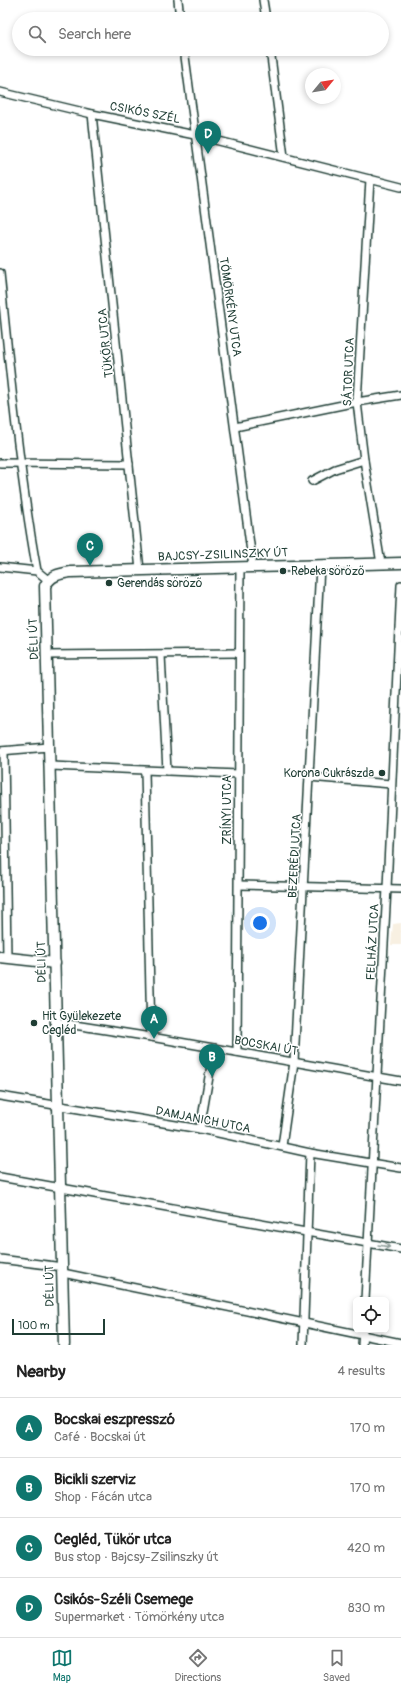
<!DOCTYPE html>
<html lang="en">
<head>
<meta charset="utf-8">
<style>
	:root { --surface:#fff; --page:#f6f6f6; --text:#222; --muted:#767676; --line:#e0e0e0; --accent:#0f766e }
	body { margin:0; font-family:Pangolin,sans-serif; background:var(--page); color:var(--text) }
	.controls { position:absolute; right:12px; bottom:12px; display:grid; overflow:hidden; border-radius:6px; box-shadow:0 2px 6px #0003 }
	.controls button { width:36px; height:36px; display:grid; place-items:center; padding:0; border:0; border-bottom:1px solid var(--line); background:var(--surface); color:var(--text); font:20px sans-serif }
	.compass { position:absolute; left:305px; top:68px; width:36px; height:36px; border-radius:50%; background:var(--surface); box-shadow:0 2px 6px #0003; rotate:60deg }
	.scale { position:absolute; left:12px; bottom:10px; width:93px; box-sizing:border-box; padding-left:4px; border:2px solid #1f3d34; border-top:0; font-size:11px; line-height:14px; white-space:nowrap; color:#1f3d34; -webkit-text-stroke:3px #fff; paint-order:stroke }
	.you { position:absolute; left:260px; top:923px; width:14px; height:14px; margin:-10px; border:3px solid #fff; border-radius:50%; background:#1a73e8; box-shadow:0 0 0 6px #1a73e833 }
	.badge { display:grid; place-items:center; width:26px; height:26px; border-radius:50%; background:var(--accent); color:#fff; font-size:13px; font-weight:700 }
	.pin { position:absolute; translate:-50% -33px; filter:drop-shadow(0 1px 2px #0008) }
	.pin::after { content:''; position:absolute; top:21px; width:14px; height:12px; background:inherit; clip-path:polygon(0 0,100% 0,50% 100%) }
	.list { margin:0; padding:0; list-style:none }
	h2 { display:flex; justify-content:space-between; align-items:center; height:52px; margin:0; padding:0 16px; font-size:17px }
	h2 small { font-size:13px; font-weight:400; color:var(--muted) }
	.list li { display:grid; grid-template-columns:26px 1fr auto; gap:12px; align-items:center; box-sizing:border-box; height:60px; padding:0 16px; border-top:1px solid var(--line) }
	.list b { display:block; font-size:15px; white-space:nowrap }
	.list p { margin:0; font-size:13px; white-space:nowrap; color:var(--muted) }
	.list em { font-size:13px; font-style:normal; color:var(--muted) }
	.icon { flex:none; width:22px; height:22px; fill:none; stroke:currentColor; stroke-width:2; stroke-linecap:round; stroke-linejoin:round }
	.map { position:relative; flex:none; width:401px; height:1345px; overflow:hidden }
	.search { position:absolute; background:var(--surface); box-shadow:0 2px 6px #0003; left:12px; right:12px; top:12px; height:44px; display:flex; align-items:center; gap:10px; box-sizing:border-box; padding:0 14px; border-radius:22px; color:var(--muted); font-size:15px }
	.sheet { height:292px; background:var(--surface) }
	nav { display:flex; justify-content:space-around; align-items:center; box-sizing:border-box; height:56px; border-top:1px solid var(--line); background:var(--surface); font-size:11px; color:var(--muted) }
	nav a { display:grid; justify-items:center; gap:2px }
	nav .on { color:var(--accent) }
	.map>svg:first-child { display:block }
</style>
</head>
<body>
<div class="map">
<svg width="401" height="1345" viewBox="0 0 401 1345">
	<rect width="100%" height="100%" fill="#fff"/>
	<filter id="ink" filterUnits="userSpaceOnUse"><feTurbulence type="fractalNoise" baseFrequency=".025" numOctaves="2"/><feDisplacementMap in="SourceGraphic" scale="8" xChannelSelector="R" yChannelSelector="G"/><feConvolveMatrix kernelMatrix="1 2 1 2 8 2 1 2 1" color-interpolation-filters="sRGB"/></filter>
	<g filter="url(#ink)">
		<path fill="#f8f0e2" d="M401,923v22h-10l2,-21z"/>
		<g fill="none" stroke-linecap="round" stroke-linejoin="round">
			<defs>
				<g id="street">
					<path d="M178,0l2,19"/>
					<path d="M263,0l3,19"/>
					<path d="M184,49l69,518"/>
					<path d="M270,49l14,108"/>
					<path d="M0,92l92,22 103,21 206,52"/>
					<path d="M92,114l48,456"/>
					<path d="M370,179l-13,223 7,58 17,104"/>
					<path d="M0,273c10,100 19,199 37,298l11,9"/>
					<path d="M235,427l122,-25 44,-7"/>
					<path d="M0,463l129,1"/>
					<path d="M312,481l23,-12 29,-9"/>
					<path d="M0,567l37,4"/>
					<path d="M47,655l191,-2"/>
					<path d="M161,655l6,116"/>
					<path d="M0,751l49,-4"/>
					<path d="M4,751l3,207"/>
					<path d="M51,766l187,8"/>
					<path d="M145,771l6,266"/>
					<path d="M309,777l82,7"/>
					<path d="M239,885l162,4"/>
					<path d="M55,1022l96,15 250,44"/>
					<path d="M237,1052l3,-484"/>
					<path d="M0,1096l200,33 110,24 91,15"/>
					<path d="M200,1129l14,-81"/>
					<path d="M282,1146l12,-84 26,-496"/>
					<path d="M0,1177l401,72"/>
					<path d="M0,1259l63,8"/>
					<path d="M63,1273l338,70"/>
					<path d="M365,1300l22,-412 14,-303"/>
					<path d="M303,1345l7,-192"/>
					<path d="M362,1345l1,-14"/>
				</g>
				<g id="secondary">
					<path d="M0,957l55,6"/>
					<path d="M64,1345l-19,-759c6,-11 14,-12 26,-14l330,-9"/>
				</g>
			</defs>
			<use href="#street" stroke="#1f3d34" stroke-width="10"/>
			<use href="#secondary" stroke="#1f3d34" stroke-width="13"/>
			<use href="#street" stroke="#fff" stroke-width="7"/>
			<use href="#secondary" stroke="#fff" stroke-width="10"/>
		</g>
		<defs><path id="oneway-shaft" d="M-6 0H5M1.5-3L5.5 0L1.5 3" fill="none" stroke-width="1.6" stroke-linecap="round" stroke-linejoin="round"/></defs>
		<use stroke="#8f9e9a" href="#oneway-shaft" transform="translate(384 1246) rotate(10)"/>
	</g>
	<g fill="#1f3d34" stroke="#fff" stroke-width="1.5">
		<circle cx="283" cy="571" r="4"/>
		<circle cx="109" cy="583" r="4"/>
		<circle cx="382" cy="773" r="4"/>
		<circle cx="34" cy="1023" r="4"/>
	</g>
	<g text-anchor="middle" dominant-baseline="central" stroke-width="3" stroke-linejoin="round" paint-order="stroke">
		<g font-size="12" fill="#1f3d34" stroke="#fff">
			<text transform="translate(145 113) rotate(11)">CSIKÓS SZÉL</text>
			<text transform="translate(230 307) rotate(82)">TÖMÖRKÉNY UTCA</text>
			<text transform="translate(106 343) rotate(-96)">TÜKÖR UTCA</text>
			<text transform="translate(349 372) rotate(-88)">SÁTOR UTCA</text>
			<text transform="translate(223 555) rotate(-2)">BAJCSY-ZSILINSZKY ÚT</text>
			<text transform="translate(34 639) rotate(-92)">DÉLI ÚT</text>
			<text transform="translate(227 810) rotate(-90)">ZRÍNYI UTCA</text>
			<text transform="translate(295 856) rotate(-87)">BEZERÉDI UTCA</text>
			<text transform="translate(373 942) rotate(-87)">FELHÁZ UTCA</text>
			<text transform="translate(42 962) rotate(-91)">DÉLI ÚT</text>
			<text transform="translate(266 1046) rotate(10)">BOCSKAI ÚT</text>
			<text transform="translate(203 1120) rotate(11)">DAMJANICH UTCA</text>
			<text transform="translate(50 1286) rotate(-91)">DÉLI ÚT</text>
		</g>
		<g font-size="12" fill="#1f3d34" stroke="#fff" text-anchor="start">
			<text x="291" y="571">Rebeka söröző</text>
			<text x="117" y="583">Gerendás söröző</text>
			<text x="374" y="773" text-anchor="end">Korona Cukrászda</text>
			<text x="42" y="1016">Hit Gyülekezete<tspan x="42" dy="14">Cegléd</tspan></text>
		</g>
	</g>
</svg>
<div class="controls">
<button><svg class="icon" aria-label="locate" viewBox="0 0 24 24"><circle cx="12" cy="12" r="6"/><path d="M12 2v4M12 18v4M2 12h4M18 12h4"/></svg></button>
</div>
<svg class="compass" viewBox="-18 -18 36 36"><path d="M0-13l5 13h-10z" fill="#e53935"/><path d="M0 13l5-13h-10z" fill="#767676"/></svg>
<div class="scale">100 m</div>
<div class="you"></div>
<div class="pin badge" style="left:154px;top:1039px">A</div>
<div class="pin badge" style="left:212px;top:1077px">B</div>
<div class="pin badge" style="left:90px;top:566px">C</div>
<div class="pin badge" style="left:208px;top:154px">D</div>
<div class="search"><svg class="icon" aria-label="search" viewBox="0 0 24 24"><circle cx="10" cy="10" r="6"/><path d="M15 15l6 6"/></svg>Search here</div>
</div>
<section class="sheet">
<h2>Nearby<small>4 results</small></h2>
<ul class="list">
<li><span class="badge">A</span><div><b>Bocskai eszpresszó</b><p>Café · Bocskai út</p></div><em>170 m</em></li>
<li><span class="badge">B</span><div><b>Bicikli szerviz</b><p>Shop · Fácán utca</p></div><em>170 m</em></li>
<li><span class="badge">C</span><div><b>Cegléd, Tükör utca</b><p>Bus stop · Bajcsy-Zsilinszky út</p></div><em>420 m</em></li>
<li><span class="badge">D</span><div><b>Csikós-Széli Csemege</b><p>Supermarket · Tömörkény utca</p></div><em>830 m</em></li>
</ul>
</section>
<nav>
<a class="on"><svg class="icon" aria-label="map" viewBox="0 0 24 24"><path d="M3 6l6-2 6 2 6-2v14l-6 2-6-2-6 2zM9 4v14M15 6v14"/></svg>Map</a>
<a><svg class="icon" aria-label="directions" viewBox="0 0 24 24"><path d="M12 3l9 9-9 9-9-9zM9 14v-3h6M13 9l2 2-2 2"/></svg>Directions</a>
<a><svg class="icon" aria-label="saved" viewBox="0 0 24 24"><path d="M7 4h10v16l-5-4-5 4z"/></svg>Saved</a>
</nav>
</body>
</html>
